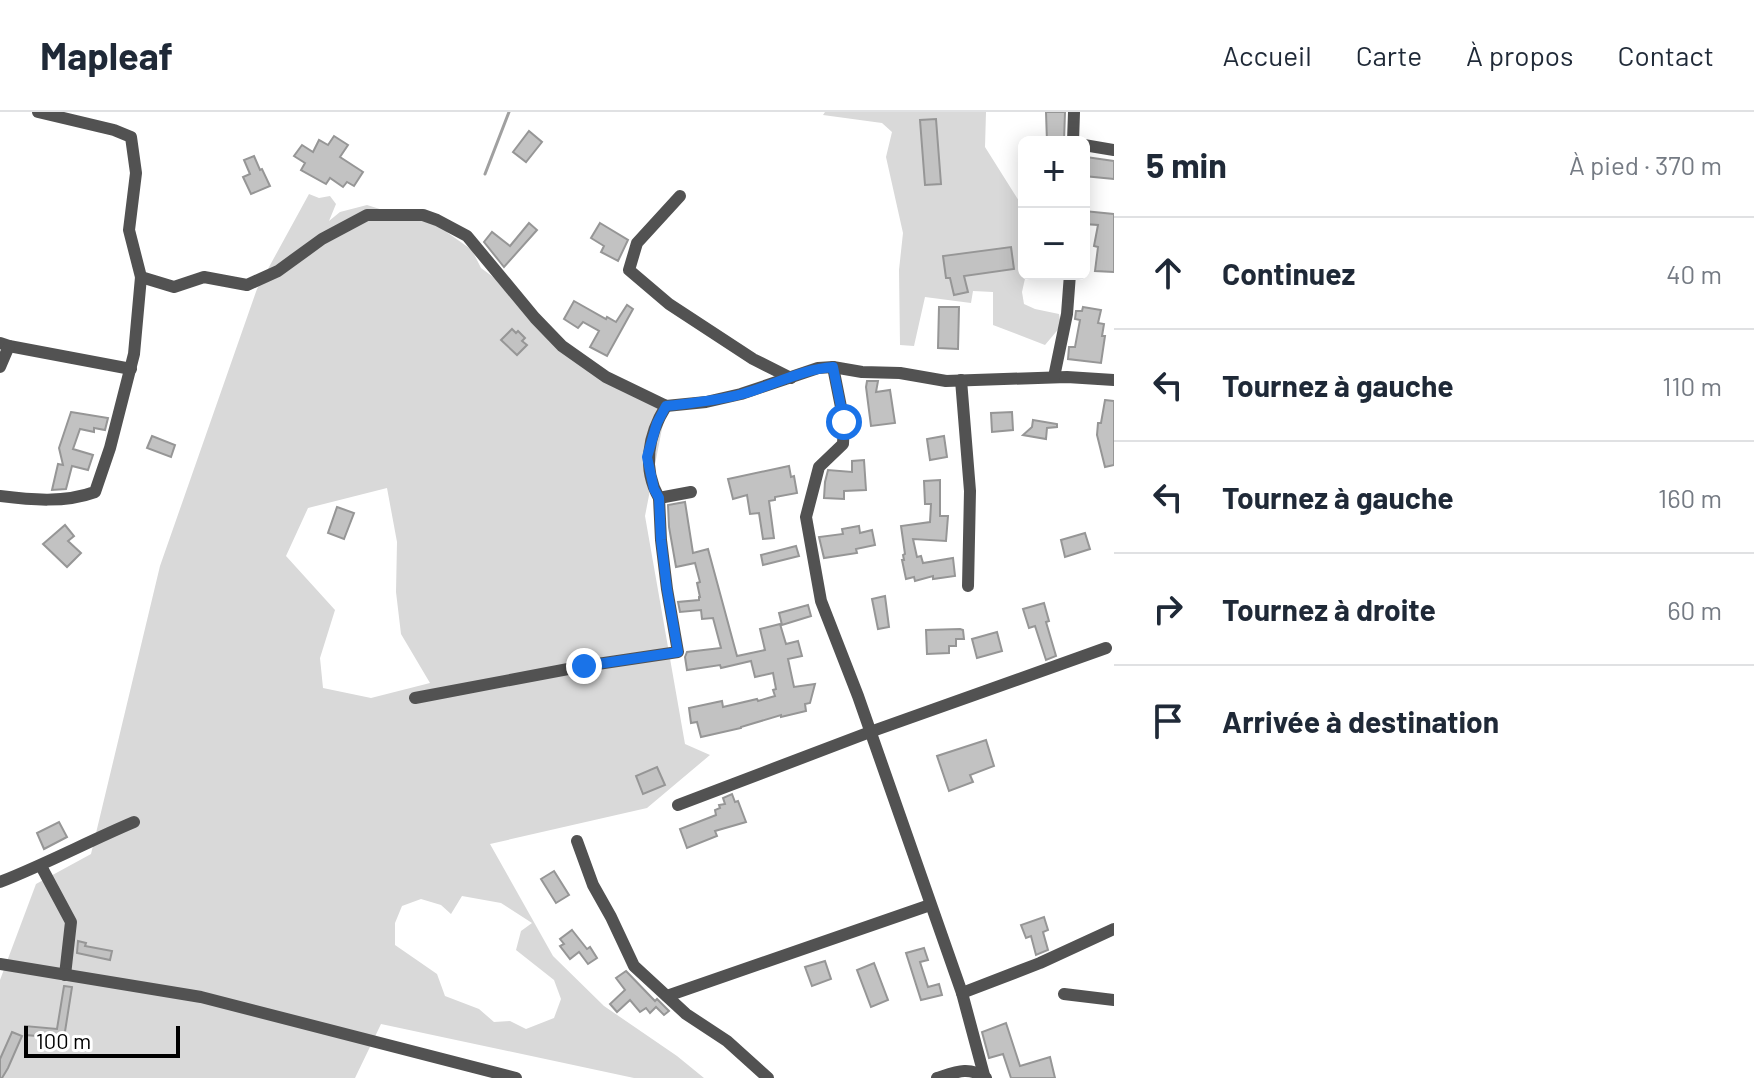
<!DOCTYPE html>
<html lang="fr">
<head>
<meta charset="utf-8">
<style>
	:root { --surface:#fff; --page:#f2f2f3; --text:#1f2937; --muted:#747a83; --line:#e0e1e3 }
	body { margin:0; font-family:Barlow,sans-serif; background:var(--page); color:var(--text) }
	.controls { position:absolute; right:24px; top:24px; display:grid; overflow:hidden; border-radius:12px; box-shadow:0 4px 20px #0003 }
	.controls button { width:72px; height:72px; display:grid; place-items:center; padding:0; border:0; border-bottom:2px solid var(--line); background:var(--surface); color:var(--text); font:40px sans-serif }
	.scale { position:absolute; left:24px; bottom:20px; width:156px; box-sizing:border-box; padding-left:8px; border:4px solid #000; border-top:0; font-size:22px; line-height:28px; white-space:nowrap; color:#000; -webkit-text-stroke:6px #fff; paint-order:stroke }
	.stop { position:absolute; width:24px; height:24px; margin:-18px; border:6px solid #1a73e8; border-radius:50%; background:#fff }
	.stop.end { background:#1a73e8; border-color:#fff; box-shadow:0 2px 8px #0008 }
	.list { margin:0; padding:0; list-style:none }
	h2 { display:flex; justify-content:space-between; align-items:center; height:104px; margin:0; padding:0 32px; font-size:34px }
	h2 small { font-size:26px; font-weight:400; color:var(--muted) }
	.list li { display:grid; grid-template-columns:52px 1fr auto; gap:24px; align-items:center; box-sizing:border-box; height:112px; padding:0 32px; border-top:2px solid var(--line) }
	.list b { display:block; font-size:30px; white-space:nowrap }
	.list em { font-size:26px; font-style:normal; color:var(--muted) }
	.icon { flex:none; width:44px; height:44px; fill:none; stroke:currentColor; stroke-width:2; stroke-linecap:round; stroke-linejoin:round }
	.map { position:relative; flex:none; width:1114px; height:966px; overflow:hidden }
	header { display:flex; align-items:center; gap:48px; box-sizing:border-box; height:112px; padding:0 40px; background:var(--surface); border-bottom:2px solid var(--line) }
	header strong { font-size:38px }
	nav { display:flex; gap:44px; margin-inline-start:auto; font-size:28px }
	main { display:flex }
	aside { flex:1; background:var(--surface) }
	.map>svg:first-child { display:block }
</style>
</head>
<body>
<header>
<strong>Mapleaf</strong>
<nav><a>Accueil</a><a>Carte</a><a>À propos</a><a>Contact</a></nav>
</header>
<main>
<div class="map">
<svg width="1114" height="966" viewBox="0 0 1114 966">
	<rect width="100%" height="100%" fill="#fff"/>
	<g fill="#d9d9d9" fill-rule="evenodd">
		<path d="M825,0h161l-1,35 39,62 -2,31 2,9v25h2l-4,18 2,12 11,5 24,5 2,12 -16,19 -52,-20v-33l-20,-1 -2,12 -46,-6 -11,49 -14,-1 -1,-75 4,-37 -17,-76 6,-25 -10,-9 -59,-8z"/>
		<path d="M309,82l10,4 11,-2 6,8 -7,17 11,-9 27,-7 16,5 51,7 14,16 24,17 9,18 47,35 74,78 65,22 -22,113 40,228 25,11 -63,53 -157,36 63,112 51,50 73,50 27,22h-70l-253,-54 -26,54h-355v-98l36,-96 55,-30 69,-288 97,-277zM387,376l10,54 -1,50 5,42 29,49 -59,15 -48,-10 -3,-30 15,-48 -49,-54 22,-48zM462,784l39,7 31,20 -11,8 -5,19 38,30 7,19 -7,19 -28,11 -16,-8 -16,1 -15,-13 -34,-13 -8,-22 -42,-29v-22l7,-17 19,-7 20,6 10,9z"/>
	</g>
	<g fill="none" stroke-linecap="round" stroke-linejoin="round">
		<path stroke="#a0a0a0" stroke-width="3" d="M485,62l24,-62"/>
	</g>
	<g fill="#c2c2c2" stroke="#969696" stroke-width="2">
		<path d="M1046,0h19l-1,30h-17z"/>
		<path d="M936,7l5,65 -16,1 -5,-65z"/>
		<path d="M529,19l13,11 -16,20 -13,-10z"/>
		<path d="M334,24l14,9 -8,12 23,15 -9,14 -7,-4 -4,5 -13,-9 -4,6 -25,-14 4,-7 -11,-7 8,-11 11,7 6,-12 9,5z"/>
		<path d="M254,44l6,14 2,-1 8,17 -19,8 -8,-17 7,-3 -6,-14z"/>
		<path d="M1086,45l28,4v18l-30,-3z"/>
		<path d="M1084,99l30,3v58l-19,-1 3,-24 -4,-1 4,-21 -14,-1z"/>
		<path d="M529,111l8,7 -33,37 -20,-25 8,-10 18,14z"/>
		<path d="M600,111l28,17 -10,21 -17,-9 3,-6 -13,-8z"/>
		<path d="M1011,135l3,22 -50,7 4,16 -14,3 -4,-17h-4l-3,-22z"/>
		<path d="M574,189l32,18 1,-2 9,5 11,-17 6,4 -26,47 -17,-9 9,-16 -16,-9 -5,6 -14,-9z"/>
		<path d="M939,195h20l-1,42 -20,-1z"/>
		<path d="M1083,195l18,3 -3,13 6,1 -2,12h3l-4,27 -33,-4 1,-12h6l5,-27 -5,-1 1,-8h6z"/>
		<path d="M512,217l4,4 2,-2 7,7 -3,3 5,4 -10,10 -16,-15z"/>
		<path d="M867,269h11l-2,11 14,-2 5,33 -24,3 -5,-39z"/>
		<path d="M1105,288l9,1v64l-9,2 -8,-32 1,-12h3z"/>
		<path d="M71,300l37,6 -3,12 -11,-2v4l-14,-3 -7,20 20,6 -5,15 -16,-4 -6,23 -14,1 6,-26 5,1 -4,-17z"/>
		<path d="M1012,300l1,18 -21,2 -1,-19z"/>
		<path d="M1033,308l24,4v3l-10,1 -1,11 -23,-4 9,-8z"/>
		<path d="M152,324l23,9 -4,12 -24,-9z"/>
		<path d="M944,324l3,21 -17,3 -3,-21z"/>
		<path d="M864,348l2,30 -22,1v8l-20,-1 1,-16 3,-12 24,2v-11z"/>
		<path d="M789,354l2,11 3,-1 3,17 -22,4v3l-6,1 5,37 -11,1 -4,-26 -9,1 -3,-19 -14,4 -5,-20z"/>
		<path d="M940,368v36h8l-2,25 -33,-2 4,18 4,-1 2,7 30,-5 2,18 -22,3v-3l-18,5 -1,-4 -8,2 -4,-19h2l-1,-5 2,-1 -4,-28 29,-4 1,-18h-6l-1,-23z"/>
		<path d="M685,390l8,51 15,-4 29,107 28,-6 -5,-21 20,-5 6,20 12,-3 4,15 -14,3 6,28 21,-3 -5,19 -5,1 1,7 -25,6v-2l-40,12v1l-40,9 -4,-15 -6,1 -2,-15 33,-7 1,6 34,-8 1,2 17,-5 -2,-6 3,-1 -3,-16 -18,4 -4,-16 -30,7 -1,-3 -33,5 -2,-13 2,-5 34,-4 -8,-30 -11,1 -1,-9 -21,2 -2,-10 21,-2v-3h1l-3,-14 3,-1 -5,-19 -19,4 -7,-40 -1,-22z"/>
		<path d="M337,395l17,6 -10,26 -16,-6z"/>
		<path d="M65,413l9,11 -6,5 13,12 -14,14 -24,-23z"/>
		<path d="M859,414l1,7 12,-3 3,15 -19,4 1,4 -33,5 -5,-21 24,-3 -1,-5z"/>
		<path d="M1085,421l5,16 -25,8 -4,-17z"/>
		<path d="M796,434l3,10 -36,9 -2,-10z"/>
		<path d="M885,484l4,31 -11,2 -6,-30z"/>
		<path d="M1044,491l5,18 -3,1 10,34 -10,4 -11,-34 -6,2 -6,-19z"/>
		<path d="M808,493l3,11 -29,9 -3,-12z"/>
		<path d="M960,517l3,1 1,9h-8v7h-7v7l-22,1 -1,-24z"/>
		<path d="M997,520l5,19 -25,7 -5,-19z"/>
		<path d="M986,628l8,26 -24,9 3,7 -24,9 -12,-35z"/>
		<path d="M657,655l8,18 -22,9 -7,-18z"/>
		<path d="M732,682l3,8 3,-1 8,21 -31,9 2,5 -30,12 -7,-19 36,-14 -1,-5 5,-2 -1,-3 6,-1 -2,-6z"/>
		<path d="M59,710l8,15 -23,12 -7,-16z"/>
		<path d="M554,759l15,24 -13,8 -15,-24z"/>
		<path d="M1044,805l4,13 -5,2 5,18 -12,5 -5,-19 -5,2 -5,-13z"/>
		<path d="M572,818l15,19 3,-2 7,11 -9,6 -9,-12 -9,7 -10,-13 4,-2 -4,-5z"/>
		<path d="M78,829l8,2 -1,3 27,5 -2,9 -33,-7z"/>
		<path d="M924,836l4,12 -8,2 8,25 11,-3 3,11 -21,5 -15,-47z"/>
		<path d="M825,849l6,18 -19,7 -7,-19z"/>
		<path d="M874,851l14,37 -17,7 -14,-37z"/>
		<path d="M626,859l29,30 2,-2 12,12 -5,4 -8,-8 -6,6 -4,-5 -6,4 -10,-12 -13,12 -7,-8 15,-14 -9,-12z"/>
		<path d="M64,874l8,1 -8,51 -39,-3v-9l32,3z"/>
		<path d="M1006,911l14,43 30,-9 5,21h-44l-8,-24 -14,4 -7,-26z"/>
		<path d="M12,920l10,4 -14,32 -6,10h-2v-19z"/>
	</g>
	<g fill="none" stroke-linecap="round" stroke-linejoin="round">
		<g stroke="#525252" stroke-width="12">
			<path d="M38,0l76,18 17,7 5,36 -7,57 12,47 33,10 30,-10 43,8 31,-14 44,-32 45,-24h56l14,5 30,16 68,82 27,28 44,31 60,29 40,-4 35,-8 77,-26 15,-1 29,5 38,1 46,8 121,-4 47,3"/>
			<path d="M1073,30l1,-30"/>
			<path d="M1084,33l30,5"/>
			<path d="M680,84l-43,47 -8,27 40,34 84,55 38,19"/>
			<path d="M0,231l9,3 122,23"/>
			<path d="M0,255l9,-21"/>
			<path d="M833,255l11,55 -1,22 -24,23 -13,50 15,84 37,95 104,297 22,82"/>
			<path d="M1054,265l13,-63 3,-40"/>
			<path d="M961,268l9,111 -2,95"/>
			<path d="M666,294c-18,29 -24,62 -7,92l32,-6"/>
			<path d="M0,384c31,4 65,7 95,-4l15,-44 24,-94 7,-77"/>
			<path d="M415,586l169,-32 94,-14 -11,-63 -6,-49 -2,-42"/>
			<path d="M678,693l192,-73 236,-84"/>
			<path d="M577,729l16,44 18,32 23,49 52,48 41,27 41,37"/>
			<path d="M41,754l30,56 -6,53"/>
			<path d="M0,770c46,-18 89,-41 134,-60"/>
			<path d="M0,852l201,33 315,81"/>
			<path d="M962,881l78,-30 74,-34"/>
			<path d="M1064,882l50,6"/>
			<path d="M667,884l263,-91"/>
			<path d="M937,966c19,-6 32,-12 49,0"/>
		</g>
	</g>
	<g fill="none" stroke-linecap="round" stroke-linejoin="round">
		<path stroke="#1a73e8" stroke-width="10" d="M584,554l94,-14 -11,-63 -6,-49 -2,-42 -5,-9 -7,-32 10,-34 9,-17c26,-3 51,-5 76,-12 30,-8 60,-25 91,-27l11,55"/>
	</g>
</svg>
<div class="controls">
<button>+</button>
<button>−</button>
</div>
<div class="scale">100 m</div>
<div class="stop" style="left:844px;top:310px"></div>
<div class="stop end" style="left:584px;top:554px"></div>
</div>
<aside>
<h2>5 min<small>À pied · 370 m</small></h2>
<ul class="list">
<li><svg class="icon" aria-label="ahead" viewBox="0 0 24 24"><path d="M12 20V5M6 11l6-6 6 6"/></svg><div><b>Continuez</b></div><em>40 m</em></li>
<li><svg class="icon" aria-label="left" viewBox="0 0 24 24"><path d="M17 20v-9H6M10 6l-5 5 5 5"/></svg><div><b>Tournez à gauche</b></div><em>110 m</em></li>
<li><svg class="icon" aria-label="left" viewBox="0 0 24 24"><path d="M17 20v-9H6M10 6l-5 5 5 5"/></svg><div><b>Tournez à gauche</b></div><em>160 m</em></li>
<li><svg class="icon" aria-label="right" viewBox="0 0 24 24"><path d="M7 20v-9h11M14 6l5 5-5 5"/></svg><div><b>Tournez à droite</b></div><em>60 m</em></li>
<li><svg class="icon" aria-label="arrive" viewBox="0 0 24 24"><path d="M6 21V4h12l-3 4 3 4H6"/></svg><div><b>Arrivée à destination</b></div></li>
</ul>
</aside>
</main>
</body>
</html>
